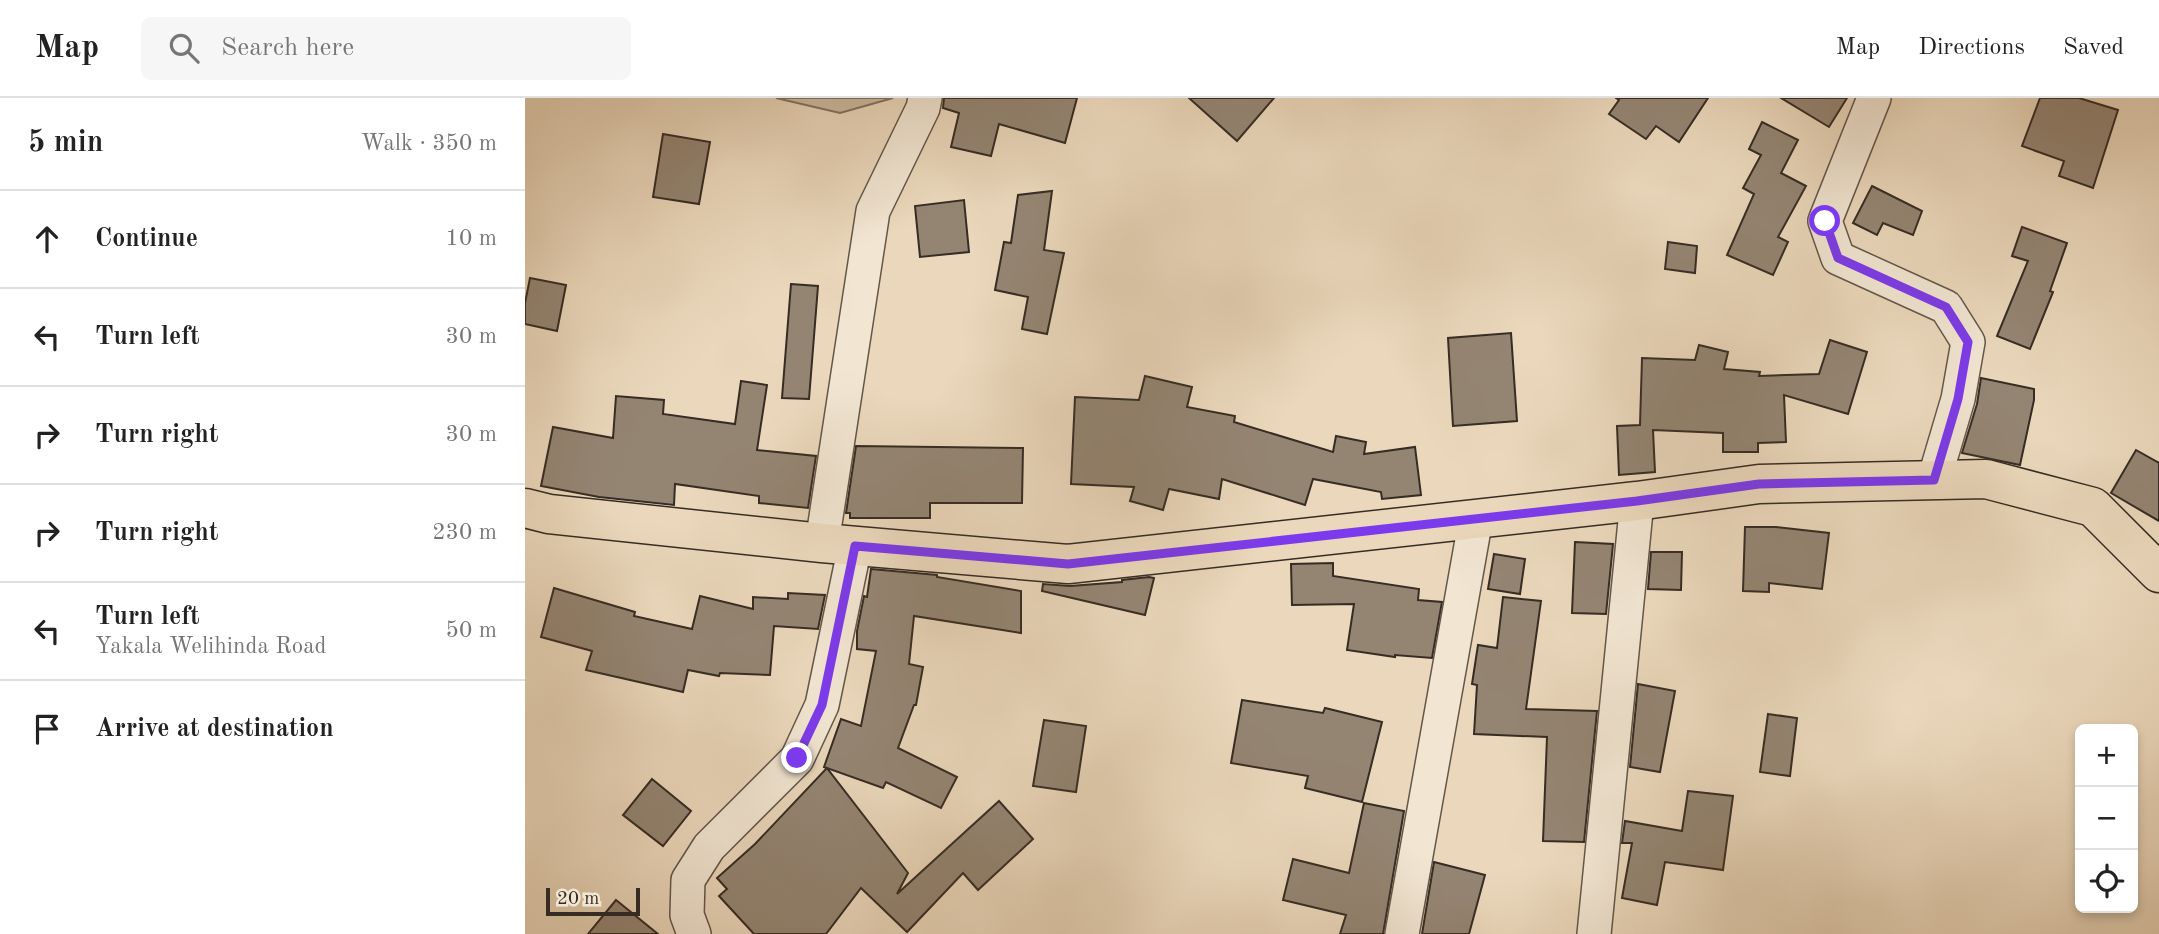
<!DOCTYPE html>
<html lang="en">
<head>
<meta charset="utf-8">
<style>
	:root { --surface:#fff; --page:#f6f6f6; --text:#222; --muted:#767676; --line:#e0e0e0 }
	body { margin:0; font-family:"Old Standard TT",serif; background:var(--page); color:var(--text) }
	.controls { position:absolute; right:21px; bottom:21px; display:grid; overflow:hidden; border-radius:10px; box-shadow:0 4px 10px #0003 }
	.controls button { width:63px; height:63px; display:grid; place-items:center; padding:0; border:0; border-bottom:2px solid var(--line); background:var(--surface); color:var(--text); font:35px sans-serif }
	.scale { position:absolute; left:21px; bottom:18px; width:94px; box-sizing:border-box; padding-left:7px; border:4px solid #362c24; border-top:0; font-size:19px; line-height:24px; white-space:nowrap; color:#362c24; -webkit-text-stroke:5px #f2e6d3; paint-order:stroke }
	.stop { position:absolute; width:21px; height:21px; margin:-16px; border:5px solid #7c3aed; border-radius:50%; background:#fff }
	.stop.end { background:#7c3aed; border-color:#fff; box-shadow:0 2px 7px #0008 }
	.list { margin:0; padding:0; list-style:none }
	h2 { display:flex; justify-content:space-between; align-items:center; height:91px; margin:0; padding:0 28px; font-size:30px }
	h2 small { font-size:23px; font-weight:400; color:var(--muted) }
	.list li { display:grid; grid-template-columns:46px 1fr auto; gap:21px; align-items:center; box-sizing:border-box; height:98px; padding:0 28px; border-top:2px solid var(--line) }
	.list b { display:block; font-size:26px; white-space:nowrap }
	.list p { margin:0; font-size:23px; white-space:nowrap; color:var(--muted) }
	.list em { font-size:23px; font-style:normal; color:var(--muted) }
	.icon { flex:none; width:38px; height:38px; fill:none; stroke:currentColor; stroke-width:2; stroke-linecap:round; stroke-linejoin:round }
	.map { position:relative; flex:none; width:1634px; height:836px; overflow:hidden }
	header { display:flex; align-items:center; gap:42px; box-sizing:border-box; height:98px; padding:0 35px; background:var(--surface); border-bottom:2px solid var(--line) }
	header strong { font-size:33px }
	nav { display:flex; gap:38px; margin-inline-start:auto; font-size:24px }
	.search { width:490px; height:63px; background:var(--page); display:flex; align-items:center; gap:18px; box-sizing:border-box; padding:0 24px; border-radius:10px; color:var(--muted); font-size:26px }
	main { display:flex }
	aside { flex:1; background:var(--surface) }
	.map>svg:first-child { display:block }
</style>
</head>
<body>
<header>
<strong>Map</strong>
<div class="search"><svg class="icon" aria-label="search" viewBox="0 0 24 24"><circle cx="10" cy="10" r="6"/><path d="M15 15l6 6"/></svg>Search here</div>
<nav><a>Map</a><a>Directions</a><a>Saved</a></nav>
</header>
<main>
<aside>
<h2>5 min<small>Walk · 350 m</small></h2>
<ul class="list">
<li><svg class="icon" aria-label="ahead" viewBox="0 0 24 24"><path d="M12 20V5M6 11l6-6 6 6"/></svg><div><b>Continue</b></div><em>10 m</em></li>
<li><svg class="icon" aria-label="left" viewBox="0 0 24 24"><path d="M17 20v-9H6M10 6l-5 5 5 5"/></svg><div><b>Turn left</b></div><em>30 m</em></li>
<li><svg class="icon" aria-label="right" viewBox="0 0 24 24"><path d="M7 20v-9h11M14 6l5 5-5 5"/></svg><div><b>Turn right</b></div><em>30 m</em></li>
<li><svg class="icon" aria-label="right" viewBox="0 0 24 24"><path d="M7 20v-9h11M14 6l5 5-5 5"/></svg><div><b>Turn right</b></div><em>230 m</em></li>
<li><svg class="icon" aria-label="left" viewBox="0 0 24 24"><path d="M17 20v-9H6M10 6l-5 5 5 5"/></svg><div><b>Turn left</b><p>Yakala Welihinda Road</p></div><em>50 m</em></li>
<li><svg class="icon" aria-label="arrive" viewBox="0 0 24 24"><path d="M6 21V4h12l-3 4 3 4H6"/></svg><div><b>Arrive at destination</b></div></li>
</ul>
</aside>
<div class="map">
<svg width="1634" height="836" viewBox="0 0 1634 836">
	<rect width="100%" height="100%" fill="#ebd8bc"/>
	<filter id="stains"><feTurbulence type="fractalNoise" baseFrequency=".00286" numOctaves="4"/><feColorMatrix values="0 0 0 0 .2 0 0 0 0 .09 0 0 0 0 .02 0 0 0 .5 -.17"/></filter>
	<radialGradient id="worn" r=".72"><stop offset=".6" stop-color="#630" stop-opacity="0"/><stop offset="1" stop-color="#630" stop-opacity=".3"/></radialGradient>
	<path fill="#ccbba2" stroke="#817463" stroke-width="2" d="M251,0h117l-53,15z"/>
	<g fill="#948573" stroke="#362c24" stroke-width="2">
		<path d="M419,0h133l-12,45 -66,-19 -8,32 -40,-9 8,-34 -16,-5z"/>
		<path d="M664,0h85l-37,43z"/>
		<path d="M1091,0h92l-29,44 -23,-16 -10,13 -37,-25 10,-14z"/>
		<path d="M1256,0h66l-18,29z"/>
		<path d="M1515,0h39l39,12 -25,78 -34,-12 5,-15 -42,-15z"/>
		<path d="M1237,24l36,18 -17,33 25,13 -28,51 10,5 -15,33 -46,-20 27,-61 -11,-6 18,-33 -12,-6z"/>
		<path d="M138,36l47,8 -11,62 -46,-7z"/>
		<path d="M1347,88l50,25 -9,24 -30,-12 -6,12 -24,-12z"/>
		<path d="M527,93l-8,59 20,3 -17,81 -25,-5 6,-32 -33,-7 9,-48 7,1 7,-48z"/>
		<path d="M439,102l5,52 -49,5 -5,-51z"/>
		<path d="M1497,129l45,16 -17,48 3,1 -23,57 -33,-13 31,-75 -16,-5z"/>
		<path d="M1143,144l29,4 -2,27 -30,-4z"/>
		<path d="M5,180l36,7 -9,46 -32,-7v-21z"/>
		<path d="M266,186l27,2 -9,113 -27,-1z"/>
		<path d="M986,235l6,88 -64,5 -5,-88z"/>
		<path d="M1305,242l37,12 -19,62 -64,-19 2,47 -28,1v9h-35v-19l-70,-3 2,42 -36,3 -2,-49 23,-1 2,-67 53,2 4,-15 29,7 -4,17 36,3 -1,4 60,-2z"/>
		<path d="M620,278l47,11 -5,20 48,9 -1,6 99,30 3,-16 30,6 -2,12 51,-7 6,48 -39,4 -1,-7 -68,-13 -8,26 -83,-26 -3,20 -50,-10 -6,21 -33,-9 4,-14 -63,-3 4,-87 64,3z"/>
		<path d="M1456,280l53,11v11l-14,65 -58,-12 15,-49z"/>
		<path d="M216,283l26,4 -10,65 59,6 -8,52 -49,-5v-7l-84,-12 -1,21 -75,-8 -58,-11 12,-59 60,11 3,-42 48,4 -1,14 72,10z"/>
		<path d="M331,348l167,2 -1,55h-92v15h-80v-5h-4z"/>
		<path d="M1611,352l23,13v58l-48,-28z"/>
		<path d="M1220,429h31l53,6 -7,56 -53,-6v9l-26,-1z"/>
		<path d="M1050,444l38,2 -7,70 -34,-1z"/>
		<path d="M1126,454h31l-1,38 -33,-1z"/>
		<path d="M969,456l31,5 -5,35 -32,-5z"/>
		<path d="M808,465v13l86,13 -1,11 24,2 -10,56 -37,-3v2l-48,-7 7,-46 -62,1 -1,-41z"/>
		<path d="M346,471l66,6v2l84,14v42l-107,-17 -5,48 14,3 -7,38h-2l-16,43 59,29 -16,31 -55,-26 -3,6 -56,-20 81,105 -11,21 102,-93 34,38 -55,51 -15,-17 -56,59 -46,-44 -35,46h-72l-35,-38 8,-7 -10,-11 38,-34 72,-76 -3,-1 17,-48 20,7 15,-75 -19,-2v-18l7,-35 3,1z"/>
		<path d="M624,479l5,1 -9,37 -103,-24 1,-7 27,2 52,-4v-2z"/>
		<path d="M29,490l81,24 -1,4 58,13 8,-33 53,13v-12l35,2v-6l37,2 -7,34 -44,-3 -4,49 -50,-2 -1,3 -31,-6 -5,22 -97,-22 6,-19 -51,-14z"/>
		<path d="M978,499l38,4 -15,108 71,2 -13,131 -41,-1 4,-104 -73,-3 3,-49 -5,-1 6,-39 19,3z"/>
		<path d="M1113,586l37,7 -15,81 -30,-5z"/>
		<path d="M717,602l81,13 2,-5 57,14 -20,80 -57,-14 3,-12 -77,-13z"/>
		<path d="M1243,616l29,4 -7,58 -30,-4z"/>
		<path d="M519,622l42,6 -10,66 -43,-6z"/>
		<path d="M127,681l39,32 -28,35 -40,-31z"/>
		<path d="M1163,693l45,5 -10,74 -58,-8 -8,43 -35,-7 10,-55h-10l3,-22 57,10z"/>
		<path d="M839,705l40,8 -21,123h-43l6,-19 -63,-15 10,-41 56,14z"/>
		<path d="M909,764l51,13 -16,59h-47z"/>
		<path d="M91,802l42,34h-70z"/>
	</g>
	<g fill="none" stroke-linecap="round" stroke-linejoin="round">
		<defs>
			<g id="minor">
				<path d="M1349,0l-49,123 13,37 108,49 22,35 -10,57 -24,81"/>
				<path d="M297,445l51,-332 50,-103 2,-10"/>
				<path d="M169,836l-7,-19 1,-35 21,-33 88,-88 25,-54 33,-159"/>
				<path d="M877,836l74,-416"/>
				<path d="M1069,836l43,-433"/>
			</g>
			<path id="primary" d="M0,410l24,6 273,29 246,21 569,-63 122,-17 227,-5 107,28 66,66"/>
		</defs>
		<use href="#minor" stroke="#63574a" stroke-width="36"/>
		<use href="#primary" stroke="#362c24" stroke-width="41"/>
		<use href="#minor" stroke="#f2e6d3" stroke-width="33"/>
		<use href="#primary" stroke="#ebd8bc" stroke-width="38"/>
	</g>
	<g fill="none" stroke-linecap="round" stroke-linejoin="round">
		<path stroke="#7c3aed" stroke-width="9" d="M272,660l25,-53 33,-159 213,18 569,-63 122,-17 175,-4 24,-81 10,-57 -22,-35 -108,-49 -13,-37"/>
	</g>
	<rect width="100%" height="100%" filter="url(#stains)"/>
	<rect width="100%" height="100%" fill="url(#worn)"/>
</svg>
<div class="controls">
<button>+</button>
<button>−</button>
<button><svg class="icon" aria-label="locate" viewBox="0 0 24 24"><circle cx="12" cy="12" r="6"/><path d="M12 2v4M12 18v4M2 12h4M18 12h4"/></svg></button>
</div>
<div class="scale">20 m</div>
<div class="stop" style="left:1300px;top:123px"></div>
<div class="stop end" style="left:272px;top:660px"></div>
</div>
</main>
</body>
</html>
